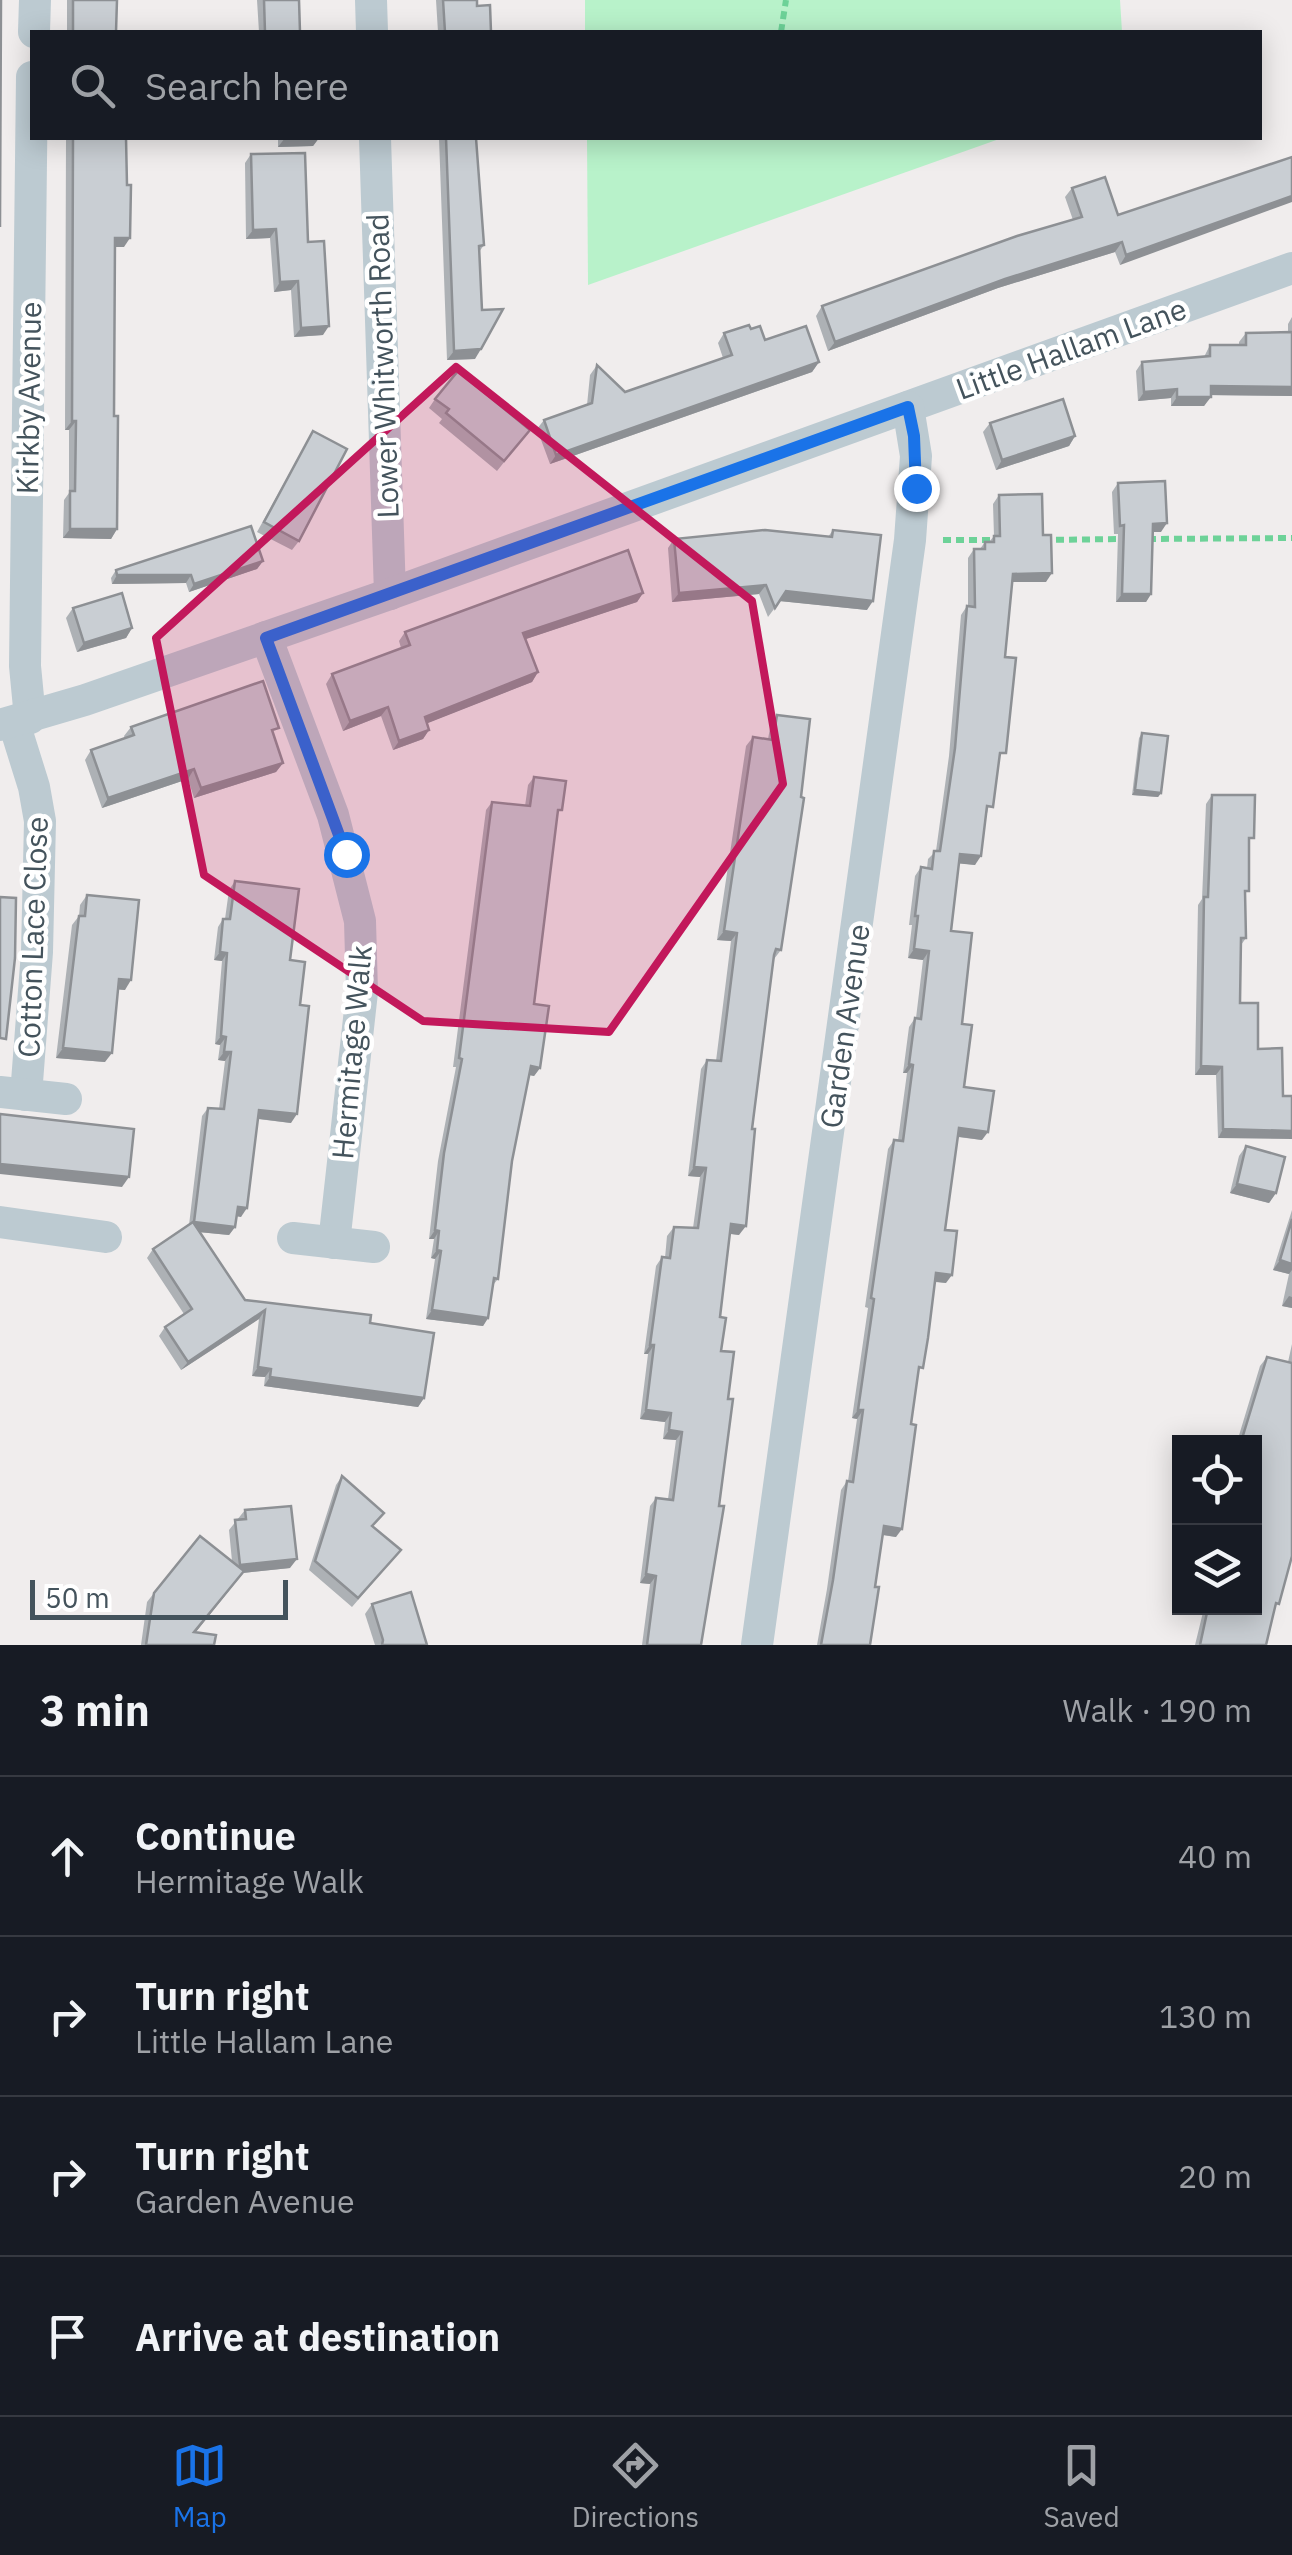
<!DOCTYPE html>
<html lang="en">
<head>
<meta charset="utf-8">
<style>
	:root { --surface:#171b24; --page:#242831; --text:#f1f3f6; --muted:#9ea1a6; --line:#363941; --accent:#1a73e8 }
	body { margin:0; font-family:"IBM Plex Sans",sans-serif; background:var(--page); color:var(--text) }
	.controls { position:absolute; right:30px; bottom:30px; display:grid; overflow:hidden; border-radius:0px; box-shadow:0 5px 25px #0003 }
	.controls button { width:90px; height:90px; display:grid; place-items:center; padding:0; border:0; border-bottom:2px solid var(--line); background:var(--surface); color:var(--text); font:50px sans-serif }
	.scale { position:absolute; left:30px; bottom:25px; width:258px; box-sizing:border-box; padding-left:10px; border:5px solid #44535c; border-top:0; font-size:28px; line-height:35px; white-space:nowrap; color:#44535c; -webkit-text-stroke:8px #fff; paint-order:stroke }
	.stop { position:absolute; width:30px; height:30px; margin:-22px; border:8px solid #1a73e8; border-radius:50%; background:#fff }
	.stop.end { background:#1a73e8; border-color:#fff; box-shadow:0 2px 10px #0008 }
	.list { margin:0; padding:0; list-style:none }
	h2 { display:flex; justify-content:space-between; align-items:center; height:130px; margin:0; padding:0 40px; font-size:42px }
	h2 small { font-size:32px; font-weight:400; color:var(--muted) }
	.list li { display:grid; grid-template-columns:65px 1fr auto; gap:30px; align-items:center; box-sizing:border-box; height:160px; padding:0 40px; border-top:2px solid var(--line) }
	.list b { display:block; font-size:38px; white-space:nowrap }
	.list p { margin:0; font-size:32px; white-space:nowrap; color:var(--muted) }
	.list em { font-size:32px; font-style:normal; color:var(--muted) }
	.icon { flex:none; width:55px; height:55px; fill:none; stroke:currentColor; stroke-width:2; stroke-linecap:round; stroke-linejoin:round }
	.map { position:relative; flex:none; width:1292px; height:1645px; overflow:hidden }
	.search { position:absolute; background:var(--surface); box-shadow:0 5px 25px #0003; left:30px; right:30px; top:30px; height:110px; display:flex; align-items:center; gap:25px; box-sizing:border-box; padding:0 35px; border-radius:0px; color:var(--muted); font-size:38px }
	.sheet { height:770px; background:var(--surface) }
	nav { display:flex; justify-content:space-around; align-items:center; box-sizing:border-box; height:140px; border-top:2px solid var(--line); background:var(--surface); font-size:28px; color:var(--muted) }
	nav a { display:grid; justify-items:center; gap:5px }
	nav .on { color:var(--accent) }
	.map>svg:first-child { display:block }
</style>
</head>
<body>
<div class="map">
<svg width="1292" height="1645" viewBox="0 0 1292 1645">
	<rect width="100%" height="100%" fill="#f0eded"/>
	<g fill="#b8f2ca">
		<path d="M585,0h535l2,32h-537z"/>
		<path d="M587,138h415l-414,147z"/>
	</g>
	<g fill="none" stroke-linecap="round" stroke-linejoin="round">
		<g stroke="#6dd298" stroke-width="6" stroke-dasharray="8 5" stroke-linecap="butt">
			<path d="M781,32l5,-32"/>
			<path d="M1148,539l144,-1"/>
			<path d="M943,540h52"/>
			<path d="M1043,540l82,-1"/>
		</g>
		<g stroke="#bccad1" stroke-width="32">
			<path d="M371,0l1,32"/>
			<path d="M34,32l1,-32"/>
			<path d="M375,138l15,456"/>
			<path d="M266,637l67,178 27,106 2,71 -28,251"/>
			<path d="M30,718l-5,-52 7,-589"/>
			<path d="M14,723l20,64 6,34 -3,131 -11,143"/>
			<path d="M0,725l85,-25 305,-106 902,-326"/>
			<path d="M0,1092l66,7"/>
			<path d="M0,1222l106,15"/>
			<path d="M293,1238l81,9"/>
			<path d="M757,1645l153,-1105 6,-84 -8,-49"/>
		</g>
	</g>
	<g fill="#adb1b5">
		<path d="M67,0h50l-1,32h-49z"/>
		<path d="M257,0h42l1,32h-41z"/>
		<path d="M436,0h41v6l14,26h-53z"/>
		<path d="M66,138h60l-2,109h-9l-1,169 3,113 -6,10 -48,-1 1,-38 5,-7v-63h-4z"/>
		<path d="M278,138h41l-6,8 -35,1z"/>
		<path d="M439,138h37l8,107 -5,7 -4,107 -28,1z"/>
		<path d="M251,154l57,88 15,93 -29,2 -3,-47 -17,2 -4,-54 -24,1 -1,-76z"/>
		<path d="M1292,157l-172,108 -5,-13 -117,36 -170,63 -12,-35 6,-10 251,-86 -8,-23 7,-9 46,27z"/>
		<path d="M1292,317v79l-81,-1 -7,11h-33v-8l-33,3 -2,-30 6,-9 62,-5 6,-12h29v-3l7,-9 42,-1v-8z"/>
		<path d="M751,329l14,11 54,22 -7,10 -262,92 -13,-35 7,-9 43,-15 3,-30 7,-10 28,27 98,-34 -5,-15 6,-10z"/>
		<path d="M435,399l95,31 -33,41 -58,-48 3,-4 -13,-11z"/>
		<path d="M990,423l85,13 -6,10 -73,24 -13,-38z"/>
		<path d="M313,431l-14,110 -7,9 -35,-18z"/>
		<path d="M1118,483l43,49h-8l-2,62 -5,8h-30l2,-68h-4l-2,-42z"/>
		<path d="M999,495l47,87h-34l-7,75 -6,105 -24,103 -16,-2 -8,68 11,93 2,63 18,53 -24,-3 -13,93 1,53 -11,-1 -17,93 -22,162 -14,-2 -7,52 -5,58h-53l10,-56 14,-99 6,-9h1l9,-62 -5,-1 16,-110 -3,-1 23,-158 6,-9h4l9,-67h-4l6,-46 6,-9h1l7,-58 -15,-2 4,-33h-3l6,-49 6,-9 6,1 1,-9 8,-8 13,-95 12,-141 6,-9 1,1v-49l6,-9h6l5,-7h4l5,-6 -1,-32z"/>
		<path d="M833,530l34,80 -87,-9 -12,16 -9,-23 -87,8 -4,-54 6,-9 154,-2z"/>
		<path d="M263,561l-6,8 -68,23 -3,-9 -74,1 -1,-6 5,-8z"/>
		<path d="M643,593l-6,9 -111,37 12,33 -6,10 -105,41 2,7 -6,9 -30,11 -12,-34 -38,15 -17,-47 6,-10 69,-26 -2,-7 6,-9z"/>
		<path d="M73,608l59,20 -6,10 -49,14 -11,-34z"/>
		<path d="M777,715l4,235 -7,9 -35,276 -9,-1 -10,83 1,34 -20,294h-59l8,-61 -10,-1 10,-77 6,-8 12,1 8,-59 -13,-1 2,-17 -25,-3 8,-65h-4l12,-88 6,-9 3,1 2,-22 7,-9 19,1 7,-51 -12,-1 13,-107 6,-9 9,1 15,-120 -14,-1 29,-194 7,-9 15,2 3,-16z"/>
		<path d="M131,727l142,9 10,27 -7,9 -82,26 -6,-19 -86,29 -17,-48 6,-10 34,-11 -1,-3z"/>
		<path d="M1142,733l19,60 -3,4 -26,-2 7,-57z"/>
		<path d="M534,777l23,41 -23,186 6,64 -6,8 -5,-1 -17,86 -14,118 -5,6 -5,33 -5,8 -57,-7 9,-60 -4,-1 3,-19h-5l9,-78 18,-94h-3l33,-257 6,-8 33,4 3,-21z"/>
		<path d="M1212,795l37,51 -4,50 1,42 -5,7 -1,58 18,46 24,-1 -64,90 -2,-63h-21l3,-170 4,-6 4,-95z"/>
		<path d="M235,881l55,79 10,45 -9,118 -33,-4 -17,98 -5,-1 -1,11 -6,8 -30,-3 46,68 125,23 54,75 -6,9 -154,-21 1,-9 -13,-1 7,-57 -78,51 -22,-34 6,-9 19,-13 -37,-56 6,-9 36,-24 13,-109 6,-8 11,1 6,-48 -7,-1 2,-15 -5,-1 7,-83 -8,-1 4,-33 5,-8h2l4,-29z"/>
		<path d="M87,895l38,95 -7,-1 -13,73 -49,-4 16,-133 7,-9 1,-11z"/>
		<path d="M1246,1146l30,47 -7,10 -39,-10 9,-37z"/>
		<path d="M1292,1210v98l-10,-2 7,-32 -16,-4z"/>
		<path d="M1292,1344v212l-18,54 -8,35h-71l9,-37h50v-166h-17l23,-76 7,-9 21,5z"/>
		<path d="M342,1476l31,51 28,23 -49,57 -43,-37 27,-85z"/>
		<path d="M245,1510l45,58 -47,5 -48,59 19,13h-73l6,-43 7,-9 78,-32 -3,-31z"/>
		<path d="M372,1604l55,41h-52l-10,-31z"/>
	</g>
	<g fill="#8d9094">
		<path d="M285,138h34l-6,8 -35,1z"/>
		<path d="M1292,196v6l-172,63 6,-10z"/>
		<path d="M276,229l-6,9 -24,1 7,-9z"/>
		<path d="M115,238h15l-6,9h-15z"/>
		<path d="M1122,242l-7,10 -117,36 -170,63 7,-9 170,-63z"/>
		<path d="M298,281l-7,9 -17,2 6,-10z"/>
		<path d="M329,326l-6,9 -29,2 7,-9z"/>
		<path d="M481,349l-6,10 -28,1 7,-9z"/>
		<path d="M819,362l-7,10 -262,92 6,-9z"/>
		<path d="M1211,386l81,1v9l-88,-1z"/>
		<path d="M1177,389l-6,9 -33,3 6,-9z"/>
		<path d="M1177,397h34l-7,9h-33z"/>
		<path d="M72,421h4l-7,9h-4z"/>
		<path d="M1075,436l-6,10 -73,24 6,-10z"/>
		<path d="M1167,523l-6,9h-13l5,-8z"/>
		<path d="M70,529h47l-6,10 -48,-1z"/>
		<path d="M263,561l-6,8 -68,23 5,-8z"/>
		<path d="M1052,573l-6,9h-39l6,-8z"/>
		<path d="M117,575h74l-5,8 -74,1z"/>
		<path d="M766,585l-7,9 -87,8 7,-9z"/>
		<path d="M786,591l87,10 -6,9 -88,-9z"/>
		<path d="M643,593l-6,9 -120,40 6,-9z"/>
		<path d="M1122,594h29l-5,8h-30z"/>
		<path d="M132,628l-6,10 -49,14 7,-9z"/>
		<path d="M538,672l-6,10 -114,45 7,-10z"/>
		<path d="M388,707l-7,9 -38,15 7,-10z"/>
		<path d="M429,730l-6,9 -30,11 6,-9z"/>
		<path d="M283,763l-7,9 -82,26 7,-10z"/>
		<path d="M194,769l-6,10 -86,29 6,-10z"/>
		<path d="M1135,790l26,3 -3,4 -26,-2z"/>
		<path d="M960,854l21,2 -6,9 -21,-2z"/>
		<path d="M724,931l13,2 -6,8 -14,-1z"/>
		<path d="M914,949l15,2 -6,9 -15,-2z"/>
		<path d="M220,952l7,1 -5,8 -8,-1z"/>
		<path d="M119,979l12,1 -6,10 -13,-1z"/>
		<path d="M221,1036l5,1 -6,8 -5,-1z"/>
		<path d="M63,1048l49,5 -7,9 -49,-4z"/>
		<path d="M224,1052h7l-6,9 -7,-1z"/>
		<path d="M909,1064l4,1 -6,8h-4z"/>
		<path d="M531,1066l9,2 -6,8 -9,-2z"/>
		<path d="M1201,1066l21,1 -6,8h-21z"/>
		<path d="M259,1110l38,4 -6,9 -38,-5z"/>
		<path d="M959,1128l29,4 -6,8 -29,-4z"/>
		<path d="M1223,1129l69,2v8l-74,-1z"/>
		<path d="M0,1164l129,13 -7,10 -122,-13z"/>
		<path d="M694,1167l12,1 -6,9 -12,-1z"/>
		<path d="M1237,1184l39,9 -7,10 -39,-10z"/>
		<path d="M238,1207l9,1 -6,9 -9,-2z"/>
		<path d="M194,1222l41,5 -6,8 -41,-4z"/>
		<path d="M731,1224l15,2 -7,9 -14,-2z"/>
		<path d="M435,1230l4,1 -5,8h-5z"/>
		<path d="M437,1250l4,1 -6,8 -4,-1z"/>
		<path d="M1280,1260l12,4v6l-3,4 -16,-4z"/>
		<path d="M936,1273l16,2 -6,8 -16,-2z"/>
		<path d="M1289,1296l3,1v11l-10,-2z"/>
		<path d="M265,1310l-6,9 -78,51 7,-8z"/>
		<path d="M432,1310l56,8 -5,8 -57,-7z"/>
		<path d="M650,1345h4l-6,9h-4z"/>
		<path d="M258,1367l13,2 -6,8 -13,-1z"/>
		<path d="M270,1377l154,21 -6,9 -154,-21z"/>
		<path d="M646,1410l25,3 -6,9 -25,-3z"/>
		<path d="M858,1410h5l-6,9 -5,-1z"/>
		<path d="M669,1430l13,2 -6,8 -13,-1z"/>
		<path d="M884,1526l18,3 -6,8 -18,-3z"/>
		<path d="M297,1559l-7,9 -47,5 -55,69 52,-77z"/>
		<path d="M646,1574l10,2 -6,8 -10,-1z"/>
	</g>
	<g fill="#c9ced3" stroke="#8d9094" stroke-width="2.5">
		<path d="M0,0h1l-1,227z"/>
		<path d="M73,0h44l-1,32h-43z"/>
		<path d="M264,0h35l1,32h-35z"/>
		<path d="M443,0h34v6l13,-1 1,27h-46z"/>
		<path d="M73,138h53l1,47h4l-1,53h-15l-1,178h4l-1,113h-47v-38h5l1,-70h-4z"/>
		<path d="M446,138h30l8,107 -5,1 3,64 21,-1 -22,40 -27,2z"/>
		<path d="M305,153l3,89 16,-1 5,85 -28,2 -3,-47 -18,1 -4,-53 -23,1 -2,-76z"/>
		<path d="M1292,157v39l-166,59 -4,-13 -117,37 -170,63 -13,-36 195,-70 65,-19 -10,-29 33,-11 13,38z"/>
		<path d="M749,325l2,4 9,-3 5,14 41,-14 13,36 -263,93 -12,-35 48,-17 5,-38 28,27 107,-37 -8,-22z"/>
		<path d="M1292,332v55l-81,-1v11h-34v-8l-33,3 -2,-30 68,-6v-11h36v-12z"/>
		<path d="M458,371l72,59 -26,31 -58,-48 3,-4 -14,-10z"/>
		<path d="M1063,399l12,37 -73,24 -12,-37z"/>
		<path d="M313,431l34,18 -48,92 -35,-19z"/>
		<path d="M1165,481l2,42 -14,1 -2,70h-29l2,-69 -4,1 -2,-43z"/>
		<path d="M1042,494l1,41h8l1,38 -39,1 -8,83 11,1 -10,95h-6l-7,54 -6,-1 -6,50 -21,-2 -9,77 21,2 -10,91 10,1 -8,62 30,4 -6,41 -29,-4 -14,102 12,1 -5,44 -16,-2 -8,65 -5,30 -4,-1 -8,57 5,1 -14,104 -18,-3 -9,61h4l-9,58h-49l12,-65 14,-99 6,1 10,-72h-5l16,-111 -3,-1 23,-158 9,1 10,-76 -4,-1 6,-46 6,1 8,-68 -15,-2 4,-33h-3l6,-49 11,2 2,-18h6l15,-103 12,-142 8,1 -1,-58h11v-7h9v-6h6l-1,-41z"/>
		<path d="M251,526l12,35 -69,23 -3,-9h-74l-1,-5z"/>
		<path d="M765,530l67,7 1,-7 48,5 -8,66 -87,-10 -11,17 -9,-23 -87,8 -5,-54z"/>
		<path d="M628,550l15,43 -120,40 15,39 -113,45 4,13 -30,11 -11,-34 -38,14 -18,-47 78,-29 -5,-13z"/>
		<path d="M122,593l10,35 -48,15 -11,-35z"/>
		<path d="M263,681l16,47 -7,2 11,33 -82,25 -7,-19 -86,29 -17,-48 43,-15 -3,-8z"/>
		<path d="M777,715l33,4 -9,78 3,1 -23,152 -5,-1 -2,6 -22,174h3l-9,97 -15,-2 -11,93 6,1 -5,33 13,1 -6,47h5l-14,107h5l-23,139h-54l9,-69 -10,-2 10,-76 17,2 9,-68 -13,-2 2,-17 -25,-3 8,-65h-4l12,-88 8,1 4,-31 24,1 8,-60 -12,-1 13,-107 14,1 16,-128 -13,-2 29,-194 20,3z"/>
		<path d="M1142,733l26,3 -7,57 -26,-3z"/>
		<path d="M534,777l32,4 -4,29h-4l-24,194 15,2 -9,62 -9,-2 -19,95 -14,118 -4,-1 -6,40 -56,-8 9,-59 -4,-1 2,-19 -4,-1 9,-77 18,-94 -3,-1 33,-256 38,4z"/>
		<path d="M1212,795h43l-1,43h-5v53h-4l1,47h-5l-1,65h18v46l24,-1 1,48h9v35l-69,-2 -1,-62 -21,-1 3,-169h4z"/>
		<path d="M235,881l64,8 -9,71 15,2 -5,43 9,1 -12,108 -38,-4 -12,98 -9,-1 -3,20 -41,-5 14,-114 16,1 7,-57h-7l2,-15 -5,-1 6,-83 -7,-1 3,-33h7z"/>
		<path d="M87,895l52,5 -8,80 -12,-1 -7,74 -49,-5 16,-132h6z"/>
		<path d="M0,897l16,1 -1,60 -9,81 -6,-1z"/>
		<path d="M0,1114l134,15 -5,48 -129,-13z"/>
		<path d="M1246,1146l39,11 -9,36 -39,-9z"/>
		<path d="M1292,1219v45l-12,-4z"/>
		<path d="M193,1222l52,78 126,15 -1,8 64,10 -10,65 -154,-21 1,-8 -13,-2 7,-57 -77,52 -23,-35 27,-18 -39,-60z"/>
		<path d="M1267,1357l25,6v-1v194l-13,48 -3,-1 -10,42h-66l8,-37h46v-166h-13z"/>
		<path d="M342,1476l42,37 -12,13 29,24 -43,48 -43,-37z"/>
		<path d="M291,1506l6,53 -57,6 -5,-45 11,-1 -1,-9z"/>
		<path d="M200,1536l44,35 -50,61 22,3 -2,10h-68l8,-52z"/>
		<path d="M411,1592l16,53h-45l1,-5 -11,-36z"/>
	</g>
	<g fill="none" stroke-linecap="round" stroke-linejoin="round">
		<path stroke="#1a73e8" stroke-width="12" d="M346,854l-80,-216 642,-231 6,29 2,52"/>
	</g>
	<path fill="#c2185b" fill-opacity="0.2" stroke="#c2185b" stroke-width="8" stroke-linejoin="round" d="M456,367l296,234 31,183 -174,248 -186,-11 -219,-146 -48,-237z"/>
	<g text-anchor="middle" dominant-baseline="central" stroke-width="9" stroke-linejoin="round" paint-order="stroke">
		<g font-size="30" fill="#44535c" stroke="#fff">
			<text transform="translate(1071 348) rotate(-20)">Little Hallam Lane</text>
			<text transform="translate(382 366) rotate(-92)">Lower Whitworth Road</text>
			<text transform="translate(28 398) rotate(-89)">Kirkby Avenue</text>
			<text transform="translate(32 937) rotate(-88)">Cotton Lace Close</text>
			<text transform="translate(844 1026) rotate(-82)">Garden Avenue</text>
			<text transform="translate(351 1052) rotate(-85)">Hermitage Walk</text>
		</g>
	</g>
</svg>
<div class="controls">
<button><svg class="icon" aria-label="locate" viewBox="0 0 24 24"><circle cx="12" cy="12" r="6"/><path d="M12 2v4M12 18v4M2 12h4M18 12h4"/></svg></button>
<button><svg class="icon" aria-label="layers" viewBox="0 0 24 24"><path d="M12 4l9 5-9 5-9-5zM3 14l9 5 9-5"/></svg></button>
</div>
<div class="scale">50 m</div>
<div class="stop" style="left:346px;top:854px"></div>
<div class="stop end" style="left:916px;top:488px"></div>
<div class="search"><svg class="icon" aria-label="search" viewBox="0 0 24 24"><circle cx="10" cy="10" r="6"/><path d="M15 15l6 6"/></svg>Search here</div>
</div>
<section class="sheet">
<h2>3 min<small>Walk · 190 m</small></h2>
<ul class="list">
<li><svg class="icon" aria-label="ahead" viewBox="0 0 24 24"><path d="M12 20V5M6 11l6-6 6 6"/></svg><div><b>Continue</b><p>Hermitage Walk</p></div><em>40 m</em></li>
<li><svg class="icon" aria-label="right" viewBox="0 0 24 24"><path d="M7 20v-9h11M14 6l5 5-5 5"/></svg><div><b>Turn right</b><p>Little Hallam Lane</p></div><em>130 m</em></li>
<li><svg class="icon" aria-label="right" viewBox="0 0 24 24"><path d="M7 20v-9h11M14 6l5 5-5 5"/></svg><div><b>Turn right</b><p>Garden Avenue</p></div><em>20 m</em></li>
<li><svg class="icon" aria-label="arrive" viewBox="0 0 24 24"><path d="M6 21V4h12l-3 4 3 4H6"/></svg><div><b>Arrive at destination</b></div></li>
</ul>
</section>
<nav>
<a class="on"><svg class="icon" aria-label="map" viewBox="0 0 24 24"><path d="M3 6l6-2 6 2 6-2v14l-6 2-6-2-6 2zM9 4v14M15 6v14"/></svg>Map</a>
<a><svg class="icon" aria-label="directions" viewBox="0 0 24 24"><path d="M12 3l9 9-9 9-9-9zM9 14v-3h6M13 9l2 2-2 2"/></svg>Directions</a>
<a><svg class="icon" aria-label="saved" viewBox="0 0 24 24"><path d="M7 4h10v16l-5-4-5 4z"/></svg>Saved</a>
</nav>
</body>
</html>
